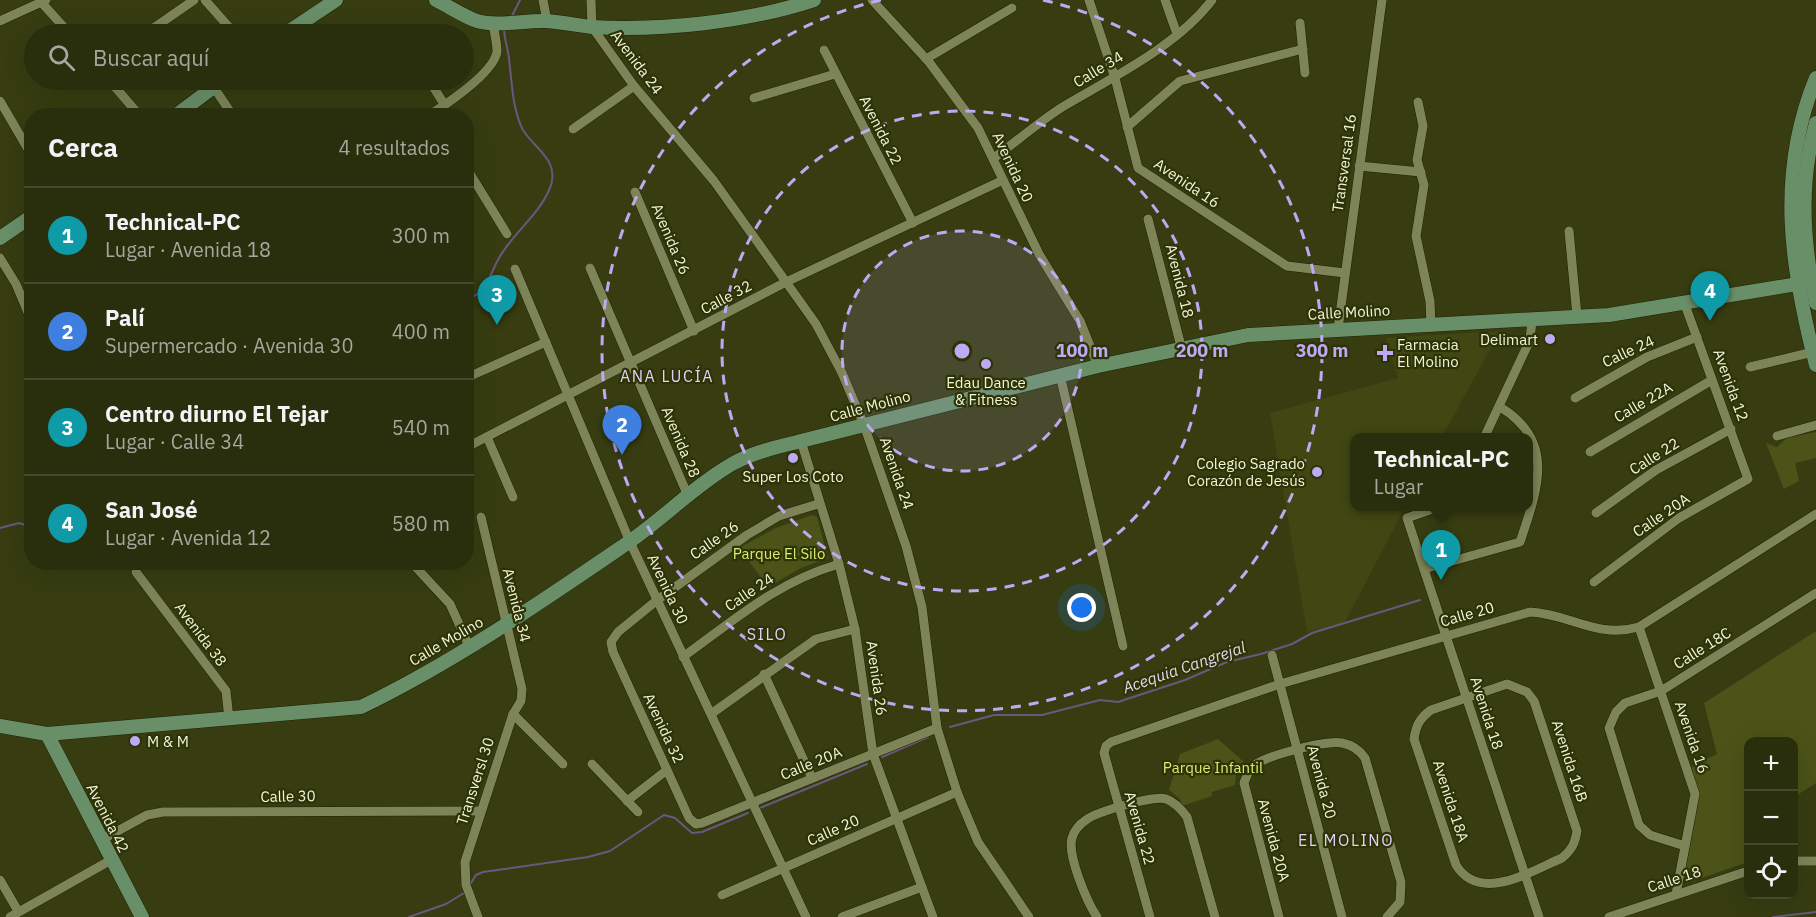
<!DOCTYPE html>
<html lang="es">
<head>
<meta charset="utf-8">
<style>
	:root { --surface:#292e0d; --page:#353a1b; --text:#f1f3f6; --muted:#a5a89d; --line:#454a2e; --accent:#d6ab8b }
	body { margin:0; font-family:"IBM Plex Sans",sans-serif; background:var(--page); color:var(--text) }
	.controls { position:absolute; right:18px; bottom:18px; display:grid; overflow:hidden; border-radius:12px; box-shadow:0 6px 24px #0002 }
	.controls button { width:54px; height:54px; display:grid; place-items:center; padding:0; border:0; border-bottom:2px solid var(--line); background:var(--surface); color:var(--text); font:30px sans-serif }
	.you { position:absolute; left:1082px; top:608px; width:21px; height:21px; margin:-15px; border:4px solid #fff; border-radius:50%; background:#1a73e8; box-shadow:0 0 0 9px #1a73e833 }
	.badge { display:grid; place-items:center; width:39px; height:39px; border-radius:50%; background:var(--accent); color:#fff; font-size:20px; font-weight:700 }
	.pin { position:absolute; translate:-50% -50px; filter:drop-shadow(0 2px 3px #0008) }
	.pin::after { content:''; position:absolute; top:32px; width:21px; height:18px; background:inherit; clip-path:polygon(0 0,100% 0,50% 100%) }
	.popup { position:absolute; left:1350px; top:433px; width:183px; height:78px; box-sizing:border-box; display:grid; place-content:center; border-radius:12px; background:var(--surface); filter:drop-shadow(0 2px 4px #0005); font-size:20px; white-space:nowrap; color:var(--muted) }
	.popup b { font-size:22px; color:var(--text) }
	.popup::after { content:''; position:absolute; left:50%; top:100%; margin-left:-12px; border:12px solid transparent; border-top-color:var(--surface) }
	.list { margin:0; padding:0; list-style:none }
	h2 { display:flex; justify-content:space-between; align-items:center; height:78px; margin:0; padding:0 24px; font-size:26px }
	h2 small { font-size:20px; font-weight:400; color:var(--muted) }
	.list li { display:grid; grid-template-columns:39px 1fr auto; gap:18px; align-items:center; box-sizing:border-box; height:96px; padding:0 24px; border-top:2px solid var(--line) }
	.list b { display:block; font-size:22px; white-space:nowrap }
	.list p { margin:0; font-size:20px; white-space:nowrap; color:var(--muted) }
	.list em { font-size:20px; font-style:normal; color:var(--muted) }
	.icon { flex:none; width:33px; height:33px; fill:none; stroke:currentColor; stroke-width:2; stroke-linecap:round; stroke-linejoin:round }
	.map { position:relative; flex:none; width:1816px; height:917px; overflow:hidden }
	.search { position:absolute; background:var(--surface); box-shadow:0 6px 24px #0002; left:24px; top:24px; width:450px; height:66px; display:flex; align-items:center; gap:15px; box-sizing:border-box; padding:0 21px; border-radius:33px; color:var(--muted); font-size:22px }
	.panel { position:absolute; background:var(--surface); box-shadow:0 6px 24px #0002; left:24px; top:108px; width:450px; height:462px; border-radius:24px }
	.map>svg:first-child { display:block }
</style>
</head>
<body>
<div class="map">
<svg width="1816" height="917" viewBox="0 0 1816 917">
	<rect width="100%" height="100%" fill="#373d11"/>
	<path fill="#404712" d="M1500,331l-58,106 -88,1v68l51,1 -61,117 -37,8 -37,-219 128,-35 -12,-40z"/>
	<g fill="#4b5318">
		<path d="M1816,432v26l-21,5 4,18 -15,8 -18,-46 11,4 10,-9z"/>
		<path d="M812,515l5,2 11,41 -27,10 -33,19 -29,-39 37,-20z"/>
		<path d="M1816,631v152l-22,14v-55h-46v120l-61,21 -5,-4 13,-85 -3,-28 25,-12 -13,-51z"/>
		<path d="M1218,739l27,24 -9,11 -1,11 -23,7v4l-30,10 -2,-7 -11,-9 11,-36z"/>
	</g>
	<g fill="none" stroke-linecap="round" stroke-linejoin="round">
		<g stroke="#695780" stroke-width="2">
			<path d="M511,18l9,-18"/>
			<path d="M466,299c21,-4 24,-26 33,-41 14,-25 40,-43 51,-70 12,-30 -22,-43 -29,-62 -9,-22 -9,-44 -12,-67 -1,-11 -5,-20 -5,-31"/>
			<path d="M0,528l19,-5 13,4"/>
			<path d="M950,727l44,-12h48l58,-15 18,2 67,-22 42,-18 34,-8 31,-10 20,-11 108,-33"/>
			<path d="M882,757l46,-20"/>
			<path d="M760,808l107,-44"/>
			<path d="M471,883l5,-8 7,-3 105,-15 22,-6 54,-36 11,3 17,15 10,-1 46,-19"/>
			<path d="M409,917l37,-13 18,-11"/>
			<path d="M1773,917l43,-5"/>
		</g>
		<defs>
			<g id="street">
				<path d="M205,0l30,34"/>
				<path d="M543,0l4,21"/>
				<path d="M591,0l1,27 42,59 80,95 102,143 26,49 22,52 42,121 16,61 15,121 20,64 21,50 51,75"/>
				<path d="M872,0l57,62 49,66 61,126 41,67 18,45"/>
				<path d="M1089,0l26,78 23,90 149,98 58,7"/>
				<path d="M1165,0l12,34"/>
				<path d="M42,3l28,31"/>
				<path d="M0,21l46,-21"/>
				<path d="M1300,23l5,50"/>
				<path d="M145,34l49,-34"/>
				<path d="M824,50l89,173"/>
				<path d="M926,59l86,-51"/>
				<path d="M109,80l31,36"/>
				<path d="M429,80l15,24"/>
				<path d="M213,86l20,30"/>
				<path d="M754,98l81,-24"/>
				<path d="M0,101l32,55"/>
				<path d="M1418,102l5,24 -6,34 7,25 -8,51 14,65 1,24"/>
				<path d="M428,116c17,-11 67,-44 69,-65 0,-9 -3,-19 -4,-28"/>
				<path d="M1127,127l53,-46 123,-32"/>
				<path d="M573,129l61,-43"/>
				<path d="M994,158c23,-17 46,-37 70,-52 49,-29 113,-60 148,-106"/>
				<path d="M1359,166l62,6"/>
				<path d="M466,167l41,67"/>
				<path d="M635,192l59,139"/>
				<path d="M1148,219l34,131"/>
				<path d="M1569,231l8,85"/>
				<path d="M0,258l16,26 16,38"/>
				<path d="M590,268l98,228"/>
				<path d="M515,269l115,273 176,375"/>
				<path d="M1338,329l44,-329"/>
				<path d="M1750,367l63,-15"/>
				<path d="M1060,375l63,271"/>
				<path d="M466,378l80,-36"/>
				<path d="M1575,398l72,-41 50,-20"/>
				<path d="M1777,436l39,-11"/>
				<path d="M487,437l26,60"/>
				<path d="M1484,438l46,-98 2,-20"/>
				<path d="M801,441l38,123 16,65 18,125 60,163"/>
				<path d="M469,446l315,-163 217,-102"/>
				<path d="M1590,452l122,-72"/>
				<path d="M818,504l-39,12 -32,19 -91,66 -38,31 -7,10 2,10 76,166 7,6 6,-1 235,-95"/>
				<path d="M1441,506l-34,12 132,399"/>
				<path d="M1596,513l60,-43 75,-41"/>
				<path d="M411,562l39,42 19,42"/>
				<path d="M1424,569l96,-27c17,-51 37,-101 -20,-135"/>
				<path d="M136,572l90,119 3,28"/>
				<path d="M1594,582l85,-64 69,-39 -64,-177"/>
				<path d="M1639,627l56,167 -19,100"/>
				<path d="M1272,655l70,262"/>
				<path d="M683,657c51,-37 94,-75 156,-93"/>
				<path d="M764,674l48,104"/>
				<path d="M1507,684l20,8 7,9 43,130c-2,12 -5,19 -15,27 -31,13 -82,46 -106,7l-42,-126c2,-14 6,-21 17,-29z"/>
				<path d="M513,714l50,50"/>
				<path d="M711,714l105,-75 39,-10"/>
				<path d="M592,764l46,48"/>
				<path d="M627,801l40,-31"/>
				<path d="M101,840l46,-25 16,-3 318,-1"/>
				<path d="M1685,846l-35,-11 -11,-10 -30,-97 7,-16 9,-9 36,-12 155,-98"/>
				<path d="M1794,861h22"/>
				<path d="M0,880l18,31"/>
				<path d="M722,895l235,-103"/>
				<path d="M10,917l101,-57"/>
				<path d="M478,917l-12,-32 -1,-23 48,-148 8,-13 1,-12 -41,-172"/>
				<path d="M842,917l80,-30"/>
				<path d="M1097,917c-10,-15 -30,-62 -25,-79 2,-7 8,-14 14,-18 10,-8 68,-25 80,-21 9,3 15,10 21,18l28,100"/>
				<path d="M1150,917l-46,-164 2,-7 5,-4 169,-58 250,-72c41,2 66,27 109,15l177,-113"/>
				<path d="M1279,917l-35,-134c3,-8 5,-14 12,-19 14,-9 70,-24 86,-21 10,2 17,6 23,15l36,124 -1,20 -13,15"/>
				<path d="M1609,917l139,-46"/>
			</g>
			<g id="secondary">
				<path d="M436,0c14,7 27,16 41,21 22,6 47,-1 69,0 15,1 30,4 46,6 70,4 155,-5 222,-27"/>
				<path d="M285,34l51,-34"/>
				<path d="M1816,78c-40,97 -25,190 0,287"/>
				<path d="M175,116l48,-36"/>
				<path d="M1816,123c-17,58 -13,122 0,180"/>
				<path d="M0,238l32,-22"/>
				<path d="M0,726l47,8 314,-27c93,-45 180,-105 265,-163 37,-25 68,-58 106,-80 21,-12 46,-17 69,-23l297,-75 150,-31 361,-20 207,-34"/>
				<path d="M47,734l95,183"/>
			</g>
		</defs>
		<use href="#street" stroke="#1f2303" stroke-width="10"/>
		<use href="#secondary" stroke="#1f2303" stroke-width="15"/>
		<use href="#street" stroke="#7d8558" stroke-width="9"/>
		<use href="#secondary" stroke="#698f69" stroke-width="14"/>
	</g>
	<circle cx="962" cy="351" r="120" fill="#bea9f4" fill-opacity=".12"/>
	<g fill="none" stroke="#bea9f4" stroke-width="3" stroke-dasharray="10 8">
		<circle cx="962" cy="351" r="120"/>
		<circle cx="962" cy="351" r="240"/>
		<path d="M1043 0A360 360 0 1 1 881 0"/>
	</g>
	<g fill="#bea9f4" stroke="#2d3305" stroke-width="2">
		<circle cx="1550" cy="339" r="6"/>
		<path d="M1382 344h6v6h6v6h-6v6h-6v-6h-6v-6h6z"/>
		<circle cx="986" cy="364" r="6"/>
		<circle cx="793" cy="458" r="6"/>
		<circle cx="1317" cy="472" r="6"/>
		<circle cx="135" cy="741" r="6"/>
	</g>
	<g text-anchor="middle" dominant-baseline="central" stroke-width="4.5" stroke-linejoin="round" paint-order="stroke">
		<g font-size="15" fill="#f0f5dd" stroke="#2d3305">
			<text transform="translate(637 62) rotate(53)">Avenida 24</text>
			<text transform="translate(1098 69) rotate(-31)">Calle 34</text>
			<text transform="translate(881 130) rotate(63)">Avenida 22</text>
			<text transform="translate(1344 163) rotate(-82)">Transversal 16</text>
			<text transform="translate(1013 167) rotate(65)">Avenida 20</text>
			<text transform="translate(1187 183) rotate(34)">Avenida 16</text>
			<text transform="translate(671 239) rotate(67)">Avenida 26</text>
			<text transform="translate(1180 281) rotate(76)">Avenida 18</text>
			<text transform="translate(726 297) rotate(-28)">Calle 32</text>
			<text transform="translate(1349 312) rotate(-3)">Calle Molino</text>
			<text transform="translate(1628 351) rotate(-25)">Calle 24</text>
			<text transform="translate(1731 385) rotate(70)">Avenida 12</text>
			<text transform="translate(1643 402) rotate(-30)">Calle 22A</text>
			<text transform="translate(870 406) rotate(-15)">Calle Molino</text>
			<text transform="translate(681 442) rotate(67)">Avenida 28</text>
			<text transform="translate(1654 456) rotate(-32)">Calle 22</text>
			<text transform="translate(897 473) rotate(71)">Avenida 24</text>
			<text transform="translate(1661 515) rotate(-34)">Calle 20A</text>
			<text transform="translate(714 540) rotate(-35)">Calle 26</text>
			<text transform="translate(668 589) rotate(65)">Avenida 30</text>
			<text transform="translate(749 592) rotate(-34)">Calle 24</text>
			<text transform="translate(517 605) rotate(76)">Avenida 34</text>
			<text transform="translate(1467 614) rotate(-16)">Calle 20</text>
			<text transform="translate(201 634) rotate(53)">Avenida 38</text>
			<text transform="translate(446 641) rotate(-30)">Calle Molino</text>
			<text transform="translate(1702 648) rotate(-32)">Calle 18C</text>
			<text transform="translate(877 678) rotate(82)">Avenida 26</text>
			<text transform="translate(1487 713) rotate(72)">Avenida 18</text>
			<text transform="translate(664 728) rotate(65)">Avenida 32</text>
			<text transform="translate(1692 737) rotate(71)">Avenida 16</text>
			<text transform="translate(1570 761) rotate(72)">Avenida 16B</text>
			<text transform="translate(811 763) rotate(-22)">Calle 20A</text>
			<text transform="translate(475 781) rotate(-72)">Transversl 30</text>
			<text transform="translate(1322 782) rotate(75)">Avenida 20</text>
			<text transform="translate(288 796) rotate(-1)">Calle 30</text>
			<text transform="translate(1451 801) rotate(72)">Avenida 18A</text>
			<text transform="translate(108 818) rotate(63)">Avenida 42</text>
			<text transform="translate(1140 828) rotate(74)">Avenida 22</text>
			<text transform="translate(833 830) rotate(-24)">Calle 20</text>
			<text transform="translate(1274 840) rotate(75)">Avenida 20A</text>
			<text transform="translate(1674 879) rotate(-18)">Calle 18</text>
		</g>
		<g font-size="15" fill="#f0f5dd" stroke="#2d3305" text-anchor="end">
			<text x="1538" y="339">Delimart</text>
			<text x="1397" y="344" text-anchor="start">Farmacia<tspan x="1397" dy="17">El Molino</tspan></text>
			<text x="986" y="382" text-anchor="middle">Edau Dance<tspan x="986" dy="17">&amp; Fitness</tspan></text>
			<text x="1305" y="463">Colegio Sagrado<tspan x="1305" dy="17">Corazón de Jesús</tspan></text>
			<text x="793" y="476" text-anchor="middle">Super Los Coto</text>
			<text x="147" y="741" text-anchor="start">M &amp; M</text>
		</g>
		<g font-size="15" fill="#d8eb74" stroke="#2d3305">
			<text x="779" y="553">Parque El Silo</text>
			<text x="1213" y="767">Parque Infantil</text>
		</g>
		<g font-size="16" letter-spacing="1.5" fill="#ded3fe" stroke="#2d3305">
			<text x="667" y="376">ANA LUCÍA</text>
			<text x="767" y="634">SILO</text>
			<text x="1346" y="840">EL MOLINO</text>
		</g>
		<g font-size="16" font-style="italic" fill="#ded9ee" stroke="#2d3305">
			<text transform="translate(1184 667) rotate(-19)">Acequia Cangrejal</text>
		</g>
	</g>
	<circle cx="962" cy="351" r="9" fill="#bea9f4" stroke="#2d3305" stroke-width="3"/>
	<g font-size="18" text-anchor="middle" font-weight="bold" fill="#bea9f4" stroke="#2d3305" stroke-width="4.5" stroke-linejoin="round" paint-order="stroke">
		<text x="1082" y="357">100 m</text>
		<text x="1202" y="357">200 m</text>
		<text x="1322" y="357">300 m</text>
	</g>
</svg>
<div class="controls">
<button>+</button>
<button>−</button>
<button><svg class="icon" aria-label="locate" viewBox="0 0 24 24"><circle cx="12" cy="12" r="6"/><path d="M12 2v4M12 18v4M2 12h4M18 12h4"/></svg></button>
</div>
<div class="you"></div>
<div class="pin badge" style="left:1441px;top:580px;background:#0f9aa8">1</div>
<div class="popup"><b>Technical-PC</b>Lugar</div>
<div class="pin badge" style="left:622px;top:455px;background:#3f7fe0">2</div>
<div class="pin badge" style="left:497px;top:325px;background:#0f9aa8">3</div>
<div class="pin badge" style="left:1710px;top:321px;background:#0f9aa8">4</div>
<div class="search"><svg class="icon" aria-label="search" viewBox="0 0 24 24"><circle cx="10" cy="10" r="6"/><path d="M15 15l6 6"/></svg>Buscar aquí</div>
<section class="panel">
<h2>Cerca<small>4 resultados</small></h2>
<ul class="list">
<li><span class="badge" style="background:#0f9aa8">1</span><div><b>Technical-PC</b><p>Lugar · Avenida 18</p></div><em>300 m</em></li>
<li><span class="badge" style="background:#3f7fe0">2</span><div><b>Palí</b><p>Supermercado · Avenida 30</p></div><em>400 m</em></li>
<li><span class="badge" style="background:#0f9aa8">3</span><div><b>Centro diurno El Tejar</b><p>Lugar · Calle 34</p></div><em>540 m</em></li>
<li><span class="badge" style="background:#0f9aa8">4</span><div><b>San José</b><p>Lugar · Avenida 12</p></div><em>580 m</em></li>
</ul>
</section>
</div>
</body>
</html>
